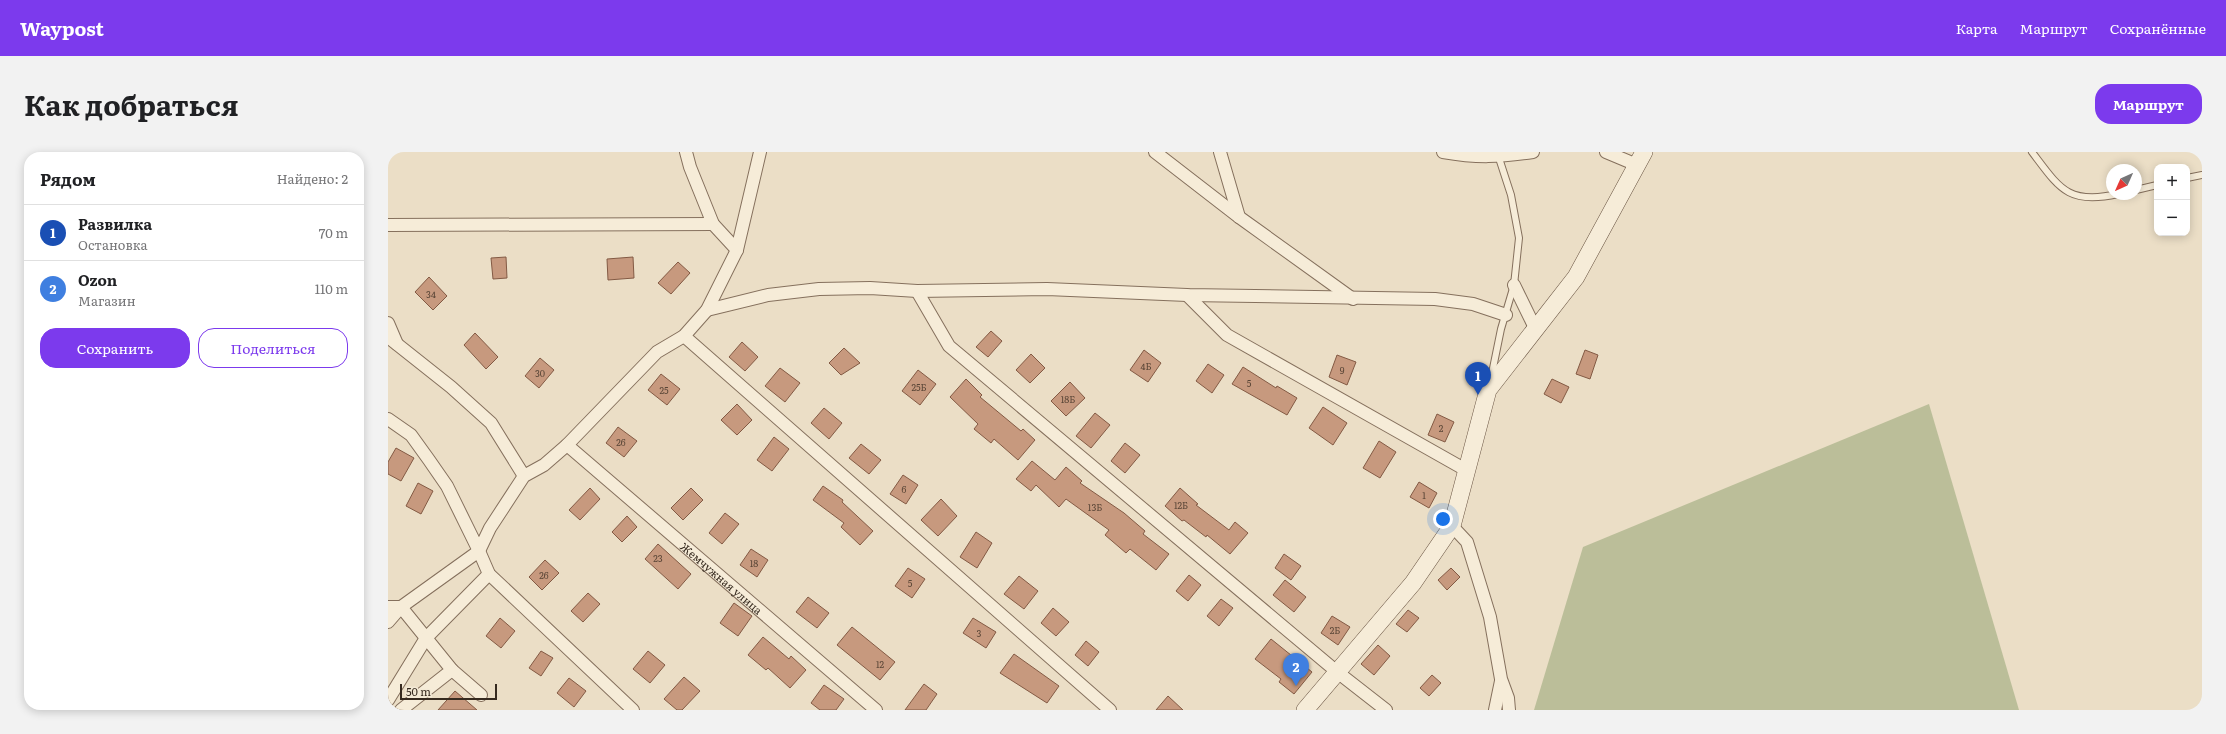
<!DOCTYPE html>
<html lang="ru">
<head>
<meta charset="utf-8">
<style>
	:root { --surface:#fff; --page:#f2f2f2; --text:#202124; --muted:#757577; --line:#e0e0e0; --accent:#7c3aed }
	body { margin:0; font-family:Literata,serif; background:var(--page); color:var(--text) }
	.controls { position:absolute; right:12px; top:12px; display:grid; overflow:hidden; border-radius:8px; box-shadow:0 2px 10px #0003 }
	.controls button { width:36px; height:36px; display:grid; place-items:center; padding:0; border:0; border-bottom:1px solid var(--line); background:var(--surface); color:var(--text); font:20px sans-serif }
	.compass { position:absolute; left:1718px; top:12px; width:36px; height:36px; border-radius:50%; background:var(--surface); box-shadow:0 2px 10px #0003; rotate:225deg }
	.scale { position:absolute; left:12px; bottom:10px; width:97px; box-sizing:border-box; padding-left:4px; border:2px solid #362a1f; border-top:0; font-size:11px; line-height:14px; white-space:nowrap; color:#362a1f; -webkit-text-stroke:3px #f3e9d5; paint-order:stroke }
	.you { position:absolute; left:1055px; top:367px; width:14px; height:14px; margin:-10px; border:3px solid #fff; border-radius:50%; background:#1a73e8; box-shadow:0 0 0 6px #1a73e833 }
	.badge { display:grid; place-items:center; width:26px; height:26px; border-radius:50%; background:var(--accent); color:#fff; font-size:13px; font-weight:700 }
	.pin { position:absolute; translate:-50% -33px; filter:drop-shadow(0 1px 2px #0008) }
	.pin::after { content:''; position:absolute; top:21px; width:14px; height:12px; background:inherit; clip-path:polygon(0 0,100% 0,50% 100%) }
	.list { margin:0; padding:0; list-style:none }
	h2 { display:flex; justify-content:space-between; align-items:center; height:52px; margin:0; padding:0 16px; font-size:17px }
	h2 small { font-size:13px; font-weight:400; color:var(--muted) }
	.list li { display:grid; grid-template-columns:26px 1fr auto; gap:12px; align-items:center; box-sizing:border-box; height:56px; padding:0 16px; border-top:1px solid var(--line) }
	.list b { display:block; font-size:15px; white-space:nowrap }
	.list p { margin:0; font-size:13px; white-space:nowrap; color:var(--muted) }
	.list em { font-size:13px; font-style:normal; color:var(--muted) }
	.actions { display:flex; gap:8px; padding:12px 16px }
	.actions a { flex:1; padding:9px 0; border:1px solid var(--accent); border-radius:16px; text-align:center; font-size:14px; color:var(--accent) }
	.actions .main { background:var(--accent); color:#fff }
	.map { position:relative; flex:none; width:1814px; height:558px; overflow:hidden; border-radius:16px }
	header { display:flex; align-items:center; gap:24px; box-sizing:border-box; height:56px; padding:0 20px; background:var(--accent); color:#fff }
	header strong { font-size:19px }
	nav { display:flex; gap:22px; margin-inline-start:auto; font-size:14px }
	.intro { display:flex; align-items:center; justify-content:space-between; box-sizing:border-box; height:96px; padding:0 24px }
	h1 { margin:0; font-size:28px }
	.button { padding:10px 18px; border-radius:16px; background:var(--accent); color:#fff; font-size:14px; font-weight:700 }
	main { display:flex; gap:24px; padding:0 24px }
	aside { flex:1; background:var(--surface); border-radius:16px; box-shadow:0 2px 10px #0003 }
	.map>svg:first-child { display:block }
</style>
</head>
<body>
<header>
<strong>Waypost</strong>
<nav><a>Карта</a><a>Маршрут</a><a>Сохранённые</a></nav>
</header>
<div class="intro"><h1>Как добраться</h1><a class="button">Маршрут</a></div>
<main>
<aside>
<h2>Рядом<small>Найдено: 2</small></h2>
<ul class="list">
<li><span class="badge" style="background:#1a4fb4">1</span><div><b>Развилка</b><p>Остановка</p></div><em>70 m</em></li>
<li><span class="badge" style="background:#3f7fe0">2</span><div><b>Ozon</b><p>Магазин</p></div><em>110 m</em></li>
</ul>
<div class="actions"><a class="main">Сохранить</a><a>Поделиться</a></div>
</aside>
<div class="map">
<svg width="1814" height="558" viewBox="0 0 1814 558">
	<rect width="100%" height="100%" fill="#ebdec6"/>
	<path fill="#bbbe99" d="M1541,252l90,306h-485l49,-163z"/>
	<g fill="#c7997e" stroke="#835a44">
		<path d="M118,105l1,21 -14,1 -2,-21z"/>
		<path d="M245,105l1,21 -26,2 -1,-21z"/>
		<path d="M290,110l12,11 -19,21 -13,-11z"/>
		<path d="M41,125l18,19 -14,14 -18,-18z"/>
		<path d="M603,179l11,10 -14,16 -12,-10z"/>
		<path d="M87,181l23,24 -12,12 -22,-24z"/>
		<path d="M354,190l16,15 -13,14 -16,-14z"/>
		<path d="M456,196l16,15 -19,12 -12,-12z"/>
		<path d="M756,198l17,13 -13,19 -18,-12z"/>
		<path d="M1197,198l13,5 -8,24 -14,-5z"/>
		<path d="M643,202l14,14 -15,15 -14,-13z"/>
		<path d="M949,203l19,7 -9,23 -18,-8z"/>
		<path d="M152,206l14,12 -15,18 -14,-12z"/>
		<path d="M820,212l16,11 -12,18 -16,-12z"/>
		<path d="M855,215l33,21 1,-2 20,12 -10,17 -55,-31z"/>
		<path d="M392,216l20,15 -15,19 -20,-16z"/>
		<path d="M530,218l18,14 -16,21 -18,-14z"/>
		<path d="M273,222l19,15 -13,16 -19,-15z"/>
		<path d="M578,227l16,16 -2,2 41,34 2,-2 12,11 -17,20 -24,-21 -3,4 -17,-14 4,-5 -28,-27z"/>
		<path d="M1164,227l17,8 -8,16 -17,-9z"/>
		<path d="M682,230l15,16 -19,18 -15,-15z"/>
		<path d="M349,252l15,16 -15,15 -16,-15z"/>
		<path d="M935,255l24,16 -14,22 -24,-17z"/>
		<path d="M436,256l18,15 -13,16 -18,-16z"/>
		<path d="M707,261l15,12 -19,23 -15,-12z"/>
		<path d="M1049,262l17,8 -9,20 -17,-7z"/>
		<path d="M230,275l19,14 -13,16 -18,-14z"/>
		<path d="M386,285l15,12 -17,22 -15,-11z"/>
		<path d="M991,289l17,11 -16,26 -17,-10z"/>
		<path d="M737,291l15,12 -15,18 -14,-12z"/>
		<path d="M473,292l20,16 -12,14 -20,-16z"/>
		<path d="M8,296l18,10 -13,23 -13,-7v-12z"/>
		<path d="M644,309l23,19 11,-13 16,14 -2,2 44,30 21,18 -2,3 26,20 -13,16 -26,-21 -4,4 -21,-18 4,-5 -43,-31 -7,8 -23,-22 -5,6 -15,-12z"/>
		<path d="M515,323l15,10 -12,19 -16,-10z"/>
		<path d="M1031,330l18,11 -8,15 -19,-11z"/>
		<path d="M30,331l15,8 -12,23 -15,-8z"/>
		<path d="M435,334l20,14 -1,2 31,29 -13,14 -19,-18 3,-4 -31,-23z"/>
		<path d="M202,336l10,11 -20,21 -11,-10z"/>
		<path d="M303,336l12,12 -20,20 -12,-12z"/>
		<path d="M792,336l18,16 -2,1 33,25 6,-8 13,11 -18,21 -23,-19 -1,2 -22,-17 -2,1 -17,-15z"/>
		<path d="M553,347l16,17 -19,20 -17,-16z"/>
		<path d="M337,361l14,11 -17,20 -13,-11z"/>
		<path d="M239,364l10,11 -15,15 -10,-10z"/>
		<path d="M588,380l16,11 -15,25 -17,-11z"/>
		<path d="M270,392l33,30 -13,15 -33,-30z"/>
		<path d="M363,397l17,11 -11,17 -17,-12z"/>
		<path d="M896,402l17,12 -10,14 -16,-12z"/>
		<path d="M157,408l14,13 -17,17 -13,-13z"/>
		<path d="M520,416l17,11 -13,19 -17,-12z"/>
		<path d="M1063,416l9,9 -13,13 -9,-10z"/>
		<path d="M801,423l12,10 -13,16 -12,-10z"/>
		<path d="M631,424l19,15 -14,18 -20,-15z"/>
		<path d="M897,428l21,17 -12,15 -21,-17z"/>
		<path d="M200,441l12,11 -17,18 -12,-11z"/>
		<path d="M420,445l21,16 -12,15 -21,-16z"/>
		<path d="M833,447l12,9 -14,18 -12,-10z"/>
		<path d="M346,451l18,13 -14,20 -18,-13z"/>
		<path d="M665,456l16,14 -13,14 -15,-13z"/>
		<path d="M1020,458l11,8 -12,14 -11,-8z"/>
		<path d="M944,464l18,11 -12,18 -17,-12z"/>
		<path d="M112,466l15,13 -14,17 -15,-12z"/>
		<path d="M585,466l23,14 -10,16 -23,-15z"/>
		<path d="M464,475l43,35 -15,18 -43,-35z"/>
		<path d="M375,485l26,22 2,-3 15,14 -16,18 -22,-20 -2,2 -18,-15z"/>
		<path d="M883,487l41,33 -18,22 -15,-12 2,-3 -26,-20z"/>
		<path d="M698,489l13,11 -11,14 -13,-11z"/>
		<path d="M990,493l12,11 -16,19 -13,-11z"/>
		<path d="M153,499l12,7 -12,18 -12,-8z"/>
		<path d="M260,499l17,14 -15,18 -17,-14z"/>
		<path d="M626,502l45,32 -12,17 -47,-30z"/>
		<path d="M1044,523l9,8 -12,13 -9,-8z"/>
		<path d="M296,525l16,14 -18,19h-5l-13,-11z"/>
		<path d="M181,526l17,13 -12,16 -17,-14z"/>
		<path d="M536,532l13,10 -11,16h-21z"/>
		<path d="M436,533l20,14 -8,11h-16l-9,-7z"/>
		<path d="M67,539l22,19h-39z"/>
		<path d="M780,544l15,14h-27z"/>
	</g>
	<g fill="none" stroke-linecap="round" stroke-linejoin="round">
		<defs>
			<g id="lane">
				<path d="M1644,0c28,37 36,53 86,42"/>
				<path d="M1799,26l15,-3"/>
				<path d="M1748,38l21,-5"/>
				<path d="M1103,226l10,-49 13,-44 5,-47 -8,-43 -13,-40"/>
			</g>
			<g id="street">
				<path d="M298,0l4,15 23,57 24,26"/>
				<path d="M767,0l84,65 114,82"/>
				<path d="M832,0l19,65"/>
				<path d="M1055,0c34,6 56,5 90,0"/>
				<path d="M1218,0l31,13"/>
				<path d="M0,73l325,-1"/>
				<path d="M1126,133l22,45"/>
				<path d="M529,139l32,55 387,325 50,39"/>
				<path d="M799,143l40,40 239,135"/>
				<path d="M319,158l61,-15 51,-6 51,-1 47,3 130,-2 140,6 248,4 38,5 33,11"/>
				<path d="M0,171l9,21"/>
				<path d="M296,184l426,374"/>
				<path d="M0,185l63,50 40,36 33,53"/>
				<path d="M0,267l23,16 18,25 18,26 32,65 11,-23 34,-52 20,-11 23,-20 90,-93 27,-16 23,-26 30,-60 23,-98"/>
				<path id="s1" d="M179,293l309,265"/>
				<path d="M1064,374l15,16 23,75 11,62 7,19 1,12"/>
				<path d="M0,455h13l51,63 -51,40"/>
				<path d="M0,470l13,-15 78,-56 10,23 144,136"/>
				<path d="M64,518l29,25"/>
				<path d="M0,548l38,-62 63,-64"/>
				<path d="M1107,558l6,-29"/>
			</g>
			<path id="secondary" d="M917,558l108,-127 39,-57 36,-136 88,-113 68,-125"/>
		</defs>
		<use href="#lane" stroke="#85705d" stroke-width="8"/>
		<use href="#street" stroke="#85705d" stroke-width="14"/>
		<use href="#secondary" stroke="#675240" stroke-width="18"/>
		<use href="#lane" stroke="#f6ecd8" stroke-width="6"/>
		<use href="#street" stroke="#f6ecd8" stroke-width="12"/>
		<use href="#secondary" stroke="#f6ecd8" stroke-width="17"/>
	</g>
	<g text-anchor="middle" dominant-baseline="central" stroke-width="3" stroke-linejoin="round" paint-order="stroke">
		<g font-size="9" fill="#5a4637">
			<text x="43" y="142">34</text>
			<text x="758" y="214">4Б</text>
			<text x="954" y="218">9</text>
			<text x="152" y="221">30</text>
			<text x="861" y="231">5</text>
			<text x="531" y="235">25Б</text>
			<text x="276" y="238">25</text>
			<text x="680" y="247">18Б</text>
			<text x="1053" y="276">2</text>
			<text x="233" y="290">26</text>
			<text x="516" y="337">6</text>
			<text x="1036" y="343">1</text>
			<text x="793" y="353">12Б</text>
			<text x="707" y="355">13Б</text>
			<text x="270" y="406">23</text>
			<text x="366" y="411">18</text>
			<text x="156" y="423">26</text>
			<text x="522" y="431">5</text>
			<text x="947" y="478">2Б</text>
			<text x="591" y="481">3</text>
			<text x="492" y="512">12</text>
		</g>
		<g font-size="11" fill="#362a1f" stroke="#f3e9d5">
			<text stroke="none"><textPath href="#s1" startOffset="204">Жемчужная улица</textPath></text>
		</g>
	</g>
</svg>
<div class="controls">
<button>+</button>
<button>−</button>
</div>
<svg class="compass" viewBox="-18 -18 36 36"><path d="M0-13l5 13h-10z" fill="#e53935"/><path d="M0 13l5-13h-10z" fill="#757577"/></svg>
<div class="scale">50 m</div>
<div class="you"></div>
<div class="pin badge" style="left:1090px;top:243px;background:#1a4fb4">1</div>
<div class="pin badge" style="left:908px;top:534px;background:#3f7fe0">2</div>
</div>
</main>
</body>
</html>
